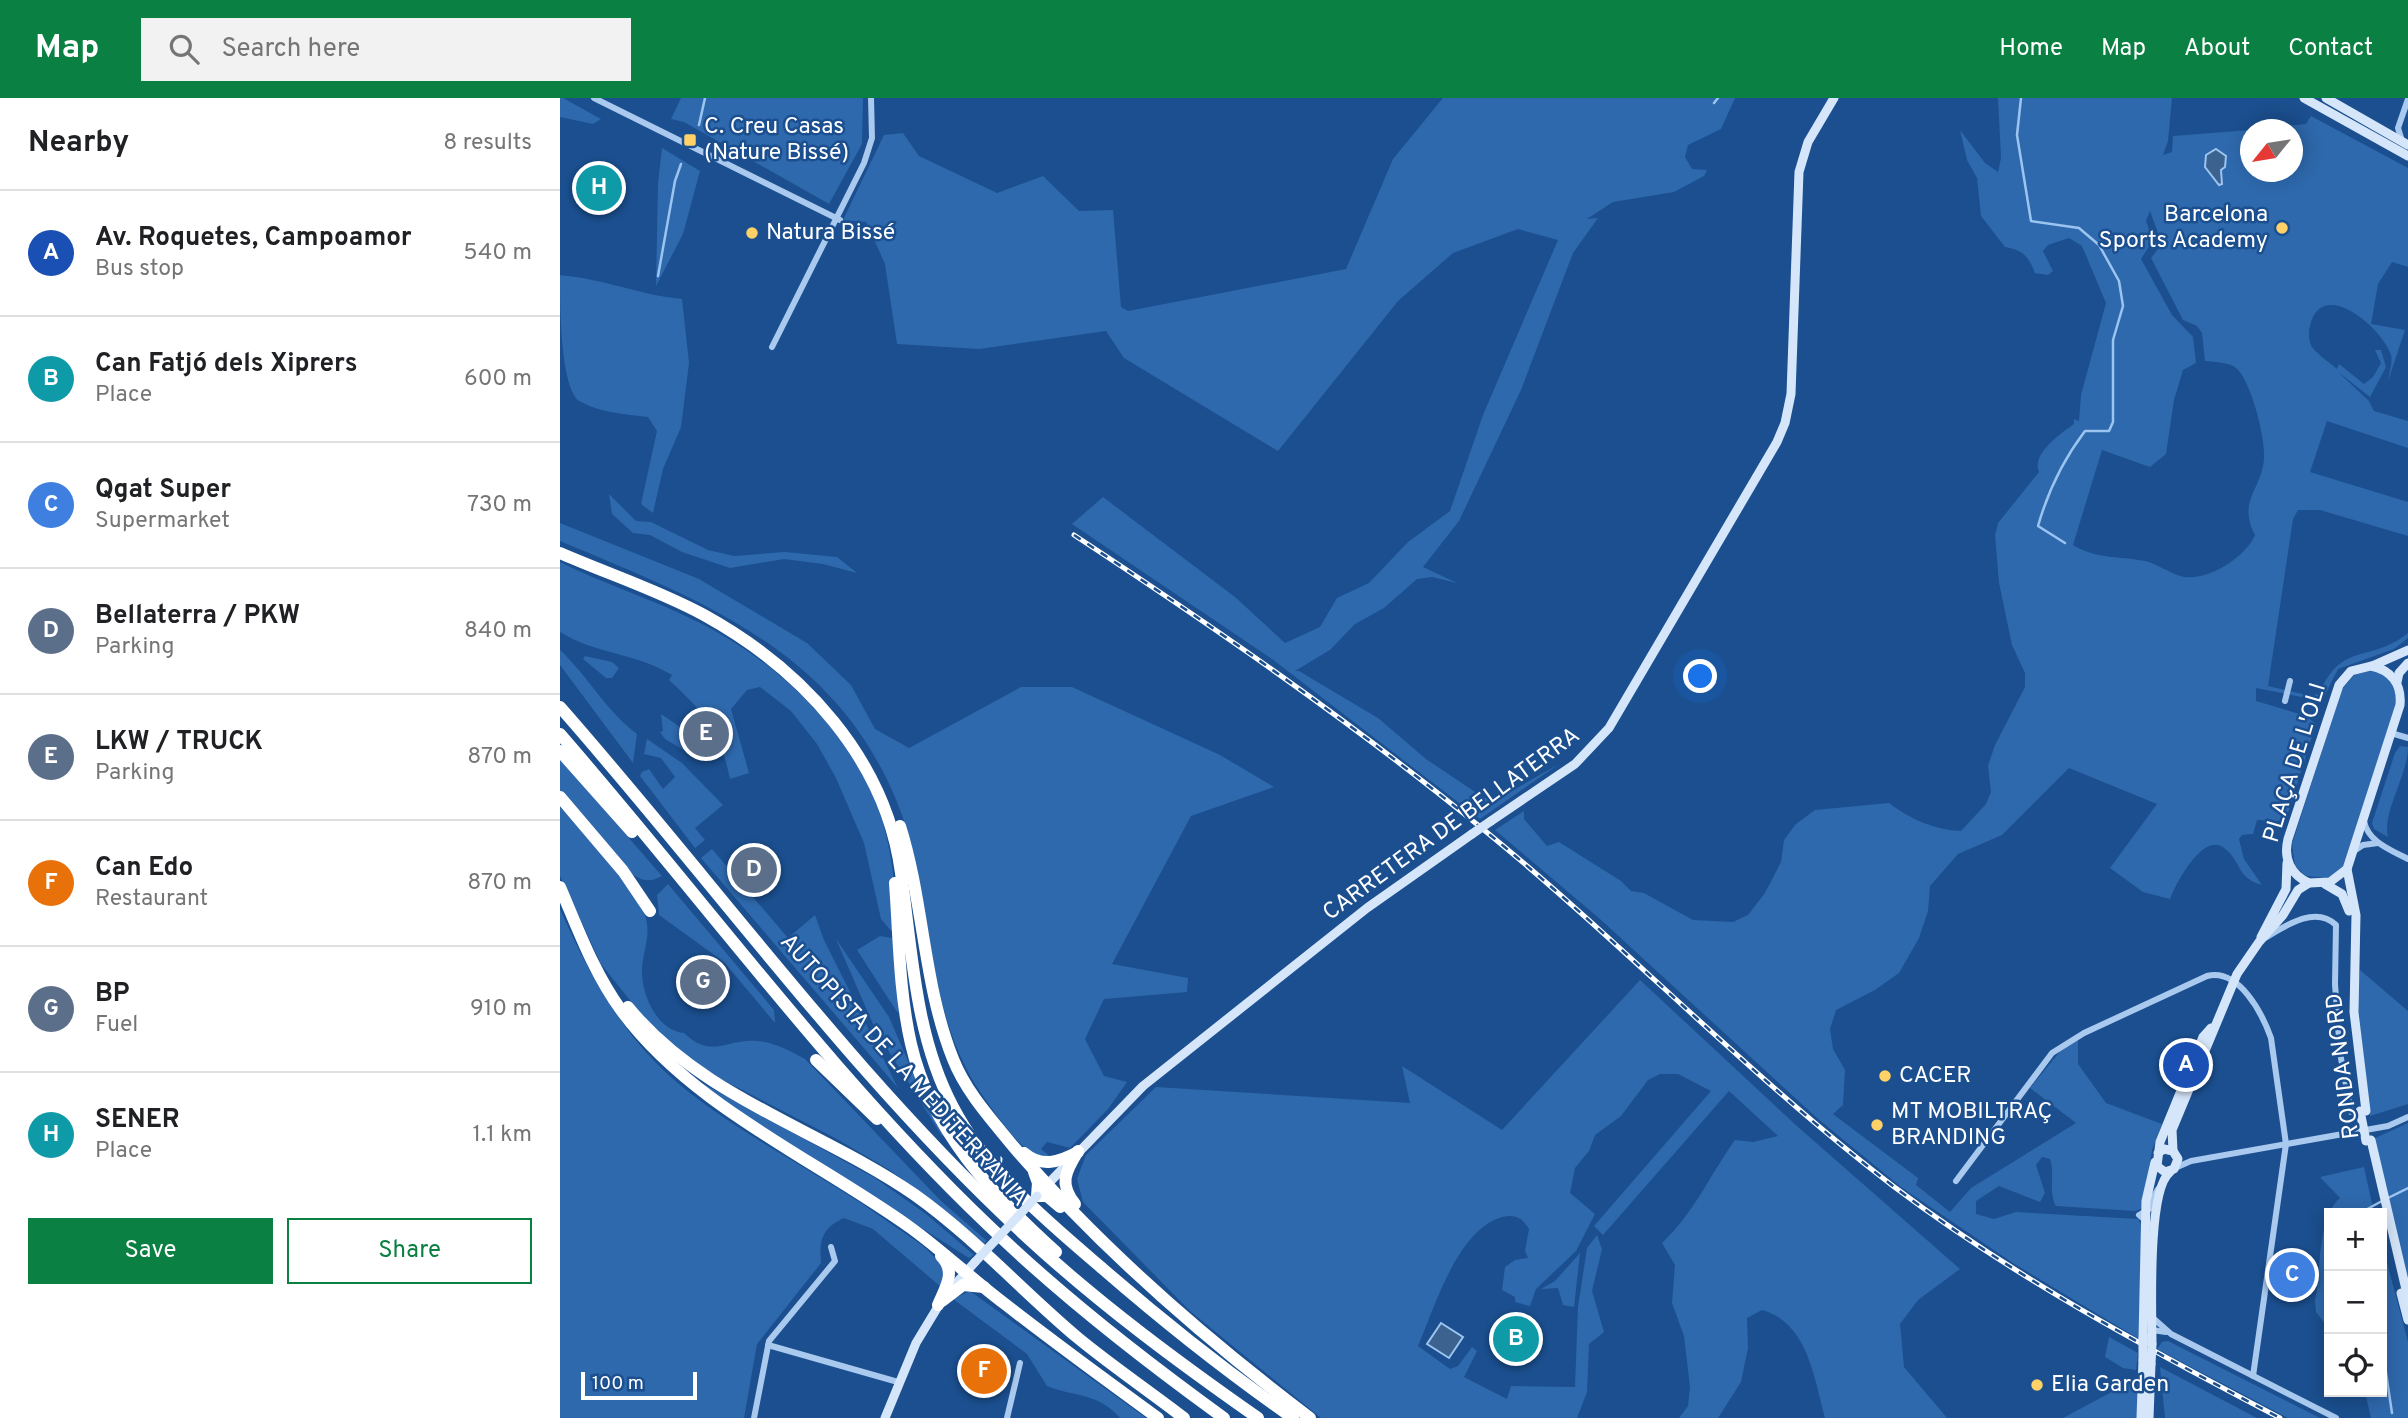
<!DOCTYPE html>
<html lang="en">
<head>
<meta charset="utf-8">
<style>
	:root { --surface:#fff; --page:#f2f2f2; --text:#202124; --muted:#757577; --line:#e0e0e0; --accent:#0b8043 }
	body { margin:0; font-family:Overpass,sans-serif; background:var(--page); color:var(--text) }
	.controls { position:absolute; right:21px; bottom:21px; display:grid; overflow:hidden; border-radius:0px; box-shadow:0 4px 18px #0003 }
	.controls button { width:63px; height:63px; display:grid; place-items:center; padding:0; border:0; border-bottom:2px solid var(--line); background:var(--surface); color:var(--text); font:35px sans-serif }
	.compass { position:absolute; left:1680px; top:21px; width:63px; height:63px; border-radius:50%; background:var(--surface); box-shadow:0 4px 18px #0003; rotate:240deg }
	.scale { position:absolute; left:21px; bottom:18px; width:116px; box-sizing:border-box; padding-left:7px; border:4px solid #fff; border-top:0; font-size:19px; line-height:24px; white-space:nowrap; color:#fff; -webkit-text-stroke:5px #1b4f8f; paint-order:stroke }
	.you { position:absolute; left:1141px; top:579px; width:24px; height:24px; margin:-18px; border:5px solid #fff; border-radius:50%; background:#1a73e8; box-shadow:0 0 0 10px #1a73e833 }
	.badge { display:grid; place-items:center; width:46px; height:46px; border-radius:50%; background:var(--accent); color:#fff; font-size:23px; font-weight:700 }
	.pin { position:absolute; translate:-50% -50%; border:4px solid #fff; box-shadow:0 2px 7px #0006 }
	.list { margin:0; padding:0; list-style:none }
	h2 { display:flex; justify-content:space-between; align-items:center; height:91px; margin:0; padding:0 28px; font-size:30px }
	h2 small { font-size:23px; font-weight:400; color:var(--muted) }
	.list li { display:grid; grid-template-columns:46px 1fr auto; gap:21px; align-items:center; box-sizing:border-box; height:126px; padding:0 28px; border-top:2px solid var(--line) }
	.list b { display:block; font-size:26px; white-space:nowrap }
	.list p { margin:0; font-size:23px; white-space:nowrap; color:var(--muted) }
	.list em { font-size:23px; font-style:normal; color:var(--muted) }
	.actions { display:flex; gap:14px; padding:21px 28px }
	.actions a { flex:1; padding:16px 0; border:2px solid var(--accent); border-radius:0px; text-align:center; font-size:24px; color:var(--accent) }
	.actions .main { background:var(--accent); color:#fff }
	.icon { flex:none; width:38px; height:38px; fill:none; stroke:currentColor; stroke-width:2; stroke-linecap:round; stroke-linejoin:round }
	.map { position:relative; flex:none; width:1848px; height:1320px; overflow:hidden }
	header { display:flex; align-items:center; gap:42px; box-sizing:border-box; height:98px; padding:0 35px; background:var(--accent); color:#fff }
	header strong { font-size:33px }
	nav { display:flex; gap:38px; margin-inline-start:auto; font-size:24px }
	.search { width:490px; height:63px; background:var(--page); display:flex; align-items:center; gap:18px; box-sizing:border-box; padding:0 24px; border-radius:0px; color:var(--muted); font-size:26px }
	main { display:flex }
	aside { flex:1; background:var(--surface) }
	.map>svg:first-child { display:block }
</style>
</head>
<body>
<header>
<strong>Map</strong>
<div class="search"><svg class="icon" aria-label="search" viewBox="0 0 24 24"><circle cx="10" cy="10" r="6"/><path d="M15 15l6 6"/></svg>Search here</div>
<nav><a>Home</a><a>Map</a><a>About</a><a>Contact</a></nav>
</header>
<main>
<aside>
<h2>Nearby<small>8 results</small></h2>
<ul class="list">
<li><span class="badge" style="background:#1a4fb4">A</span><div><b>Av. Roquetes, Campoamor</b><p>Bus stop</p></div><em>540 m</em></li>
<li><span class="badge" style="background:#0f9aa8">B</span><div><b>Can Fatjó dels Xiprers</b><p>Place</p></div><em>600 m</em></li>
<li><span class="badge" style="background:#3f7fe0">C</span><div><b>Qgat Super</b><p>Supermarket</p></div><em>730 m</em></li>
<li><span class="badge" style="background:#5c6f8a">D</span><div><b>Bellaterra / PKW</b><p>Parking</p></div><em>840 m</em></li>
<li><span class="badge" style="background:#5c6f8a">E</span><div><b>LKW / TRUCK</b><p>Parking</p></div><em>870 m</em></li>
<li><span class="badge" style="background:#e8710a">F</span><div><b>Can Edo</b><p>Restaurant</p></div><em>870 m</em></li>
<li><span class="badge" style="background:#5c6f8a">G</span><div><b>BP</b><p>Fuel</p></div><em>910 m</em></li>
<li><span class="badge" style="background:#0f9aa8">H</span><div><b>SENER</b><p>Place</p></div><em>1.1 km</em></li>
</ul>
<div class="actions"><a class="main">Save</a><a>Share</a></div>
</aside>
<div class="map">
<svg width="1848" height="1320" viewBox="0 0 1848 1320">
	<rect width="100%" height="100%" fill="#1b4f8f"/>
	<g fill="#2e69ad" fill-rule="evenodd">
		<path d="M0,0h3l38,21 -8,5 -33,-7z"/>
		<path d="M121,0h182l-1,46 -33,60 -145,-82 -13,-3z"/>
		<path d="M883,0h292l-14,31 -33,16 -3,12 7,12 15,1 -3,6 -30,16 -61,10 -26,17 11,-1 -25,35 -52,137 -62,131 -36,46 34,16 -25,-6 -15,2 -33,29 -29,16 -25,26 -35,21h4l79,47 48,41 58,39 14,1 61,-35 -79,55 -208,-160 -200,-135 31,-27 132,100 50,46 35,-16 17,-29 32,-15 39,-41 42,-31 33,-96 75,-175 -40,-11 -65,24 -55,48 -120,150 -154,-93 -18,-27 -127,18 -82,-5 -12,-80 -19,-42 -23,-2 41,-85 19,-2 16,23 78,37 46,-17 36,35 34,-1 8,97 7,4 218,-42 47,-110z"/>
		<path d="M1438,0h174l-4,43 -5,14 9,-3 1,-16 77,-6v42h42v-42l-39,-1 53,-5 5,-8 97,52v99l-16,-5 -14,22 -7,40 34,6 -17,51c1,-8 5,-18 3,-26 -9,-28 -70,-79 -81,-29 -2,6 -1,16 2,21 6,8 17,15 25,22l2,-5 25,20 9,-7 8,-14 -6,-13h6l5,17 -16,30 -33,-26 32,30 5,10 34,10v27l-81,-27 -17,51 98,30v34l-88,-26h-22l-5,9 -25,167 43,10 8,-2c23,-54 51,-30 89,-61v5l-14,11 -56,20 -16,32 -66,-13v13l50,15 10,8 -29,92 -8,5 -22,-1 -4,14 -11,1 -3,4 5,20 18,26c-27,-8 -20,-24 -38,-37 -21,-17 -49,37 -54,51l-27,-7 -33,-24 47,-64 -88,-36 -67,67 -44,19 -28,32 -2,25 -9,27 -20,35 -24,17 -39,20 -6,19 3,20 12,21 -2,35 -10,9 85,64 -2,7 34,27 21,-24 105,-65 -46,-35 32,-39 16,-10v25l28,39 56,21 -10,26 -9,58 -8,3 -79,-5c-8,-13 -1,-32 -6,-47l-8,-2 -6,8 9,28 -5,9 -41,-16 -23,15v13l18,5 22,-7 122,7 4,7 -3,113 -126,-76 -112,-76 -84,-69 -217,-199 -105,-89 29,-19v8l23,27 12,-4 62,39 10,10 13,2 49,27 40,2 15,-7 17,-22 16,-31 3,-22 12,-16 19,-14 74,-7c21,16 46,27 72,28l25,-27 5,-12 -3,-26 7,-21 30,-58v-14l-13,-28 -13,-62 -4,-48 3,-12 41,-51c-8,-18 22,-39 35,-48v-5l5,2 2,-26 25,-92 -24,-57 -13,-8 -21,7 -5,6 10,20 -5,4 -13,-2c-6,-16 -12,-23 -30,-26l-24,-31 -4,-38 -10,-18 -7,-30 25,33 13,9 3,-14zM1590,113l12,33 -11,14 32,62 14,6 5,7 3,28c9,1 24,1 31,7 15,12 30,72 28,91 -2,30 -27,42 -9,76 -10,23 -49,48 -75,41 -12,-4 -23,-12 -35,-15 -26,-5 -49,-2 -72,-16l29,-95 48,17 16,-13 8,-54 9,-30 13,-7 -3,-26 -21,-22 -31,-56 12,-19 -7,-19z"/>
		<path d="M102,50l38,23 -17,63 -27,52 2,-103z"/>
		<path d="M0,177c44,4 80,20 122,24l7,64 -8,64 -18,42 -10,44 -12,-9 16,-73 -9,-14c-24,-3 -47,-4 -69,-16 -19,-15 -19,-97 -19,-126z"/>
		<path d="M49,396l27,27 15,1 57,28 26,6 51,-4 52,5 20,16 -34,-9 -39,-5 -54,9 -48,-16 -32,-17 -17,-2 -21,-19z"/>
		<path d="M0,425l139,56 108,64 44,42 24,44 34,19 112,-61h51l148,68 54,32 -83,29 -79,148 76,14 -1,14 -83,7 -19,40 19,37 23,6 -19,27 -38,39 -23,-6 -6,7 10,8c-18,2 -33,-15 -43,-27 -15,-20 -31,-40 -42,-62 -42,-82 -34,-181 -69,-266 -62,-153 -197,-202 -337,-261z"/>
		<path d="M0,464c44,22 92,37 136,59 82,40 163,116 188,206 16,58 13,124 17,184l-4,1 -40,-62 23,-14 12,2v-6l-11,-13 -17,-76 -28,-65 -19,-34 -26,-33 -31,-24 -13,3 -16,19 18,64 -19,6c-10,-48 -25,-66 -61,-99l3,-5c-36,-22 -77,-21 -112,-43z"/>
		<path d="M0,552c28,26 46,61 77,84l-4,29 -73,-98z"/>
		<path d="M25,558l27,6 7,6 -7,10h-6l-23,-19z"/>
		<path d="M1809,571c19,7 24,12 28,32l-54,166 -15,11 -22,-2 -11,-10 -3,-22 50,-155 15,-17z"/>
		<path d="M101,616l19,13 11,23 -4,2 -22,-13 -5,-7 3,-1z"/>
		<path d="M87,641l35,24 41,42 -28,23 10,12 -10,8 -55,-72 2,-4 7,-3 14,20 12,-12 -14,-19 -17,-4z"/>
		<path d="M1840,648l8,1c0,28 -26,65 -20,90l-14,-8 -2,-6 23,-70z"/>
		<path d="M0,661l102,117c-9,5 -16,6 -25,1 -22,-11 -59,-64 -77,-85z"/>
		<path d="M0,709c29,32 66,66 84,106 9,21 -2,38 -2,59 0,24 16,59 42,61 28,27 43,5 73,8 17,1 33,10 48,18l136,142 46,40 -4,4 -41,-37 -54,-39 -53,-31 -118,-61 -27,-18 -41,-35 -48,-60 -41,-88z"/>
		<path d="M152,751l76,89 27,-23 9,25 74,148 -197,-230z"/>
		<path d="M108,786l106,126 1,13 -51,-61 -65,-47 -2,-20z"/>
		<path d="M0,811c31,70 68,137 130,184 64,50 139,85 204,133 18,12 41,26 51,46l-4,15 -68,-58 -29,-11c-22,10 -25,22 -23,45l-64,81 -13,74h-184z"/>
		<path d="M276,841l53,78 37,86 18,31 -2,2 -66,-105z"/>
		<path d="M1800,872l48,41v93l-38,12 -13,-121z"/>
		<path d="M1080,882l158,147 162,142 -42,31 -18,24 4,43 43,51h-122c-11,-40 -17,-95 -63,-108l-15,8 1,30 -7,34 -23,36h-39l9,-12 2,-19 -6,-51 -12,-33 3,-38 -13,-22c32,-30 48,-68 73,-103l18,2 25,-6 -49,-45 -126,144 -9,-9 117,-135 -33,-17h-18l-12,6 -27,36 -26,19 -6,16 -14,17 -5,25 25,21 -19,37 -40,38 -6,17 -15,-4v-5l-13,-7 3,-23 10,-7 13,-2 -3,-7 4,-22c-7,-11 -13,-15 -27,-12 -45,13 -67,90 -84,129l32,23 8,-3 14,-19 5,4 -13,26 43,22 4,-13 64,1 3,-80 9,-59 10,-13 5,14 -10,42 12,41 -15,12 -2,48 -10,26h-256l-131,-107 -107,-109 -6,-23 9,-24 70,-68 254,16 -8,-37 100,64z"/>
		<path d="M140,984l175,96 51,36 48,41 -5,3 -250,-158z"/>
		<path d="M1848,1025v166l-37,-149z"/>
		<path d="M1804,1069l10,46h-45v116l-13,-17 -1,-11c6,-28 2,-84 25,-103l-20,-21z"/>
		<path d="M1822,1146l26,98v76h-37l-6,-26h17z"/>
		<path d="M1020,1155l-6,54 -11,-2 -5,-17 -17,1 14,-8z"/>
		<path d="M410,1193l176,127h-26c-21,-25 -45,-21 -73,-32l-20,-32 -74,-55z"/>
		<path d="M1549,1239l29,16 -2,17 -13,-2 -18,-11z"/>
		<path d="M1608,1243l152,77h-32l-131,-69 5,-7z"/>
		<path d="M1600,1269l97,51h-92z"/>
		<path d="M1572,1283l6,9 -1,28h-74z"/>
	</g>
	<g fill="#3c6290" stroke="#9cc4f0" stroke-width="2">
		<path d="M1656,51l10,7 -1,11 -4,3 1,14 -3,1 -14,-18 1,-12z"/>
		<path d="M881,1225l22,14 -14,21 -22,-14z"/>
	</g>
	<g fill="none" stroke-linecap="round" stroke-linejoin="round">
		<g stroke="#9cc4f0" stroke-width="2.5">
			<path d="M1461,0l-4,37 14,86 48,7 20,17 20,36 4,25 -10,34v82l-4,9h-24c-22,29 -37,60 -47,95l27,17"/>
			<path d="M1154,5l4,-5"/>
			<path d="M139,27l6,-27"/>
			<path d="M98,178l17,-95 6,-17"/>
			<path d="M1828,1100l20,-10"/>
			<path d="M1800,1115l22,-12"/>
			<path d="M1822,1248l10,67"/>
		</g>
		<g stroke="#a9c9ee" stroke-width="6">
			<path d="M34,0l246,122"/>
			<path d="M1842,43l-4,-13 10,-29"/>
			<path d="M212,249l92,-184 8,-25 -1,-40"/>
			<path d="M1725,603l5,-20"/>
			<path d="M1831,635l17,5"/>
			<path d="M1804,723c4,21 27,29 44,38"/>
			<path d="M1794,753l9,-6 15,-2"/>
			<path d="M1705,840c20,-12 50,-33 71,-13l-1,59 5,69 11,59"/>
			<path d="M1615,1070l16,-7 197,-35 20,-9"/>
			<path d="M1396,1083l96,-128 32,-20 123,-57c32,-8 55,37 64,62l15,106 -33,232"/>
			<path d="M1586,1123l-7,-6 12,-7 1,-9 6,-10"/>
			<path d="M1593,1220l18,16 165,84"/>
			<path d="M1588,1243l4,-11 14,2"/>
			<path d="M208,1247l130,37"/>
			<path d="M194,1320l15,-77 66,-80 -4,-14"/>
			<path d="M447,1320l13,-55"/>
		</g>
		<g stroke="#d6e6fa" stroke-width="9">
			<path d="M1744,0l104,58"/>
			<path d="M1766,0l82,47"/>
			<path d="M1811,568c20,4 31,18 29,39l-53,164 -17,13 -21,1c-18,-8 -26,-24 -21,-44l51,-154 12,-14z"/>
			<path d="M1812,568l36,-16"/>
			<path d="M1837,584l2,-9 9,-10"/>
			<path d="M931,723l84,-57 34,-36 168,-286 8,-19 6,-29 8,-222 9,-30 26,-44"/>
			<path d="M1787,771l9,46 -2,97 12,99"/>
			<path d="M1765,786l17,10 7,17"/>
			<path d="M1701,839l25,-48 1,-26"/>
			<path d="M1811,1042l37,158"/>
			<path d="M1613,1053l-1,-21 65,-156 22,-32 24,-27 15,-25 11,-7"/>
			<path d="M1598,1055l6,-4 9,2 5,8 -4,10 -9,3 -8,-6 3,-24 43,-105 8,-9"/>
			<path d="M483,1091l100,-103 224,-178 105,-74"/>
			<path d="M391,1191l24,-27"/>
			<path d="M1841,1195l7,27"/>
			<path d="M1583,1241l3,-138 9,-39"/>
			<path d="M1592,1246c0,-33 -5,-154 18,-172"/>
			<path d="M325,1320l31,-75 26,-43"/>
			<path d="M1581,1320l2,-58"/>
			<path d="M1589,1320l2,-54"/>
		</g>
		<g stroke="#fff" stroke-width="12">
			<path d="M0,455c48,21 98,37 144,62 98,54 182,144 197,258 11,78 14,163 52,234 34,65 95,115 150,162 61,53 124,103 190,149"/>
			<path d="M0,609c156,177 295,372 469,532 72,66 149,123 229,179"/>
			<path d="M0,636c142,163 270,340 427,490 73,71 154,134 237,194"/>
			<path d="M0,653l72,81"/>
			<path d="M0,699l63,74 27,40"/>
			<path d="M340,728c24,76 23,158 53,233 13,33 38,60 60,87 87,102 190,191 297,272"/>
			<path d="M335,785c4,54 4,109 16,161 20,87 80,149 145,208"/>
			<path d="M0,789c18,42 34,86 61,123 70,96 194,149 290,218 33,24 62,52 94,76 50,39 102,77 153,114"/>
			<path d="M68,909c74,91 193,123 287,188 59,42 108,97 163,143 34,28 71,53 106,80"/>
			<path d="M256,962l61,59"/>
			<path d="M464,1055c18,15 35,9 54,-1"/>
			<path d="M474,1074l4,11 -1,13h10l13,11"/>
			<path d="M515,1106c-16,-20 -10,-32 3,-53"/>
			<path d="M382,1203l21,-16 21,2"/>
			<path d="M378,1207c7,-17 19,-33 3,-49"/>
		</g>
		<defs>
			<path id="rail" d="M514,437c140,92 279,188 410,295 140,114 265,246 409,356 121,91 253,162 387,232"/>
		</defs>
		<use href="#rail" stroke="#fff" stroke-width="5"/>
		<use href="#rail" stroke="#1b4f8f" stroke-width="2.5" stroke-dasharray="8" stroke-linecap="butt"/>
		<g stroke="#d6e6fa" stroke-width="9">
			<path d="M912,736l19,-13"/>
			<path d="M1800,1013l6,30"/>
			<path d="M415,1164l62,-66"/>
			<path d="M1583,1262v-21"/>
			<path d="M1591,1266l1,-20"/>
		</g>
	</g>
	<g fill="#ffd166" stroke="#1b4f8f" stroke-width="2.5">
		<rect x="123" y="35" width="14" height="14" rx="3.5"/>
		<circle cx="1722" cy="130" r="7"/>
		<circle cx="192" cy="135" r="7"/>
		<circle cx="1325" cy="978" r="7"/>
		<circle cx="1317" cy="1027" r="7"/>
		<circle cx="1477" cy="1287" r="7"/>
	</g>
	<g text-anchor="middle" dominant-baseline="central" stroke-width="5" stroke-linejoin="round" paint-order="stroke">
		<g font-size="23" fill="#fff" stroke="#1b4f8f" text-anchor="start">
			<text x="144" y="29">C. Creu Casas<tspan x="144" dy="26">(Nature Bissé)</tspan></text>
			<text x="1708" y="117" text-anchor="end">Barcelona<tspan x="1708" dy="26">Sports Academy</tspan></text>
			<text x="206" y="135">Natura Bissé</text>
			<text x="1339" y="978">CACER</text>
			<text x="1331" y="1014">MT MOBILTRAÇ<tspan x="1331" dy="26">BRANDING</tspan></text>
			<text x="1491" y="1287">Elia Garden</text>
		</g>
		<g font-size="23" fill="#fff" stroke="#1b4f8f">
			<text transform="translate(1736 665) rotate(-73)">PLAÇA DE L'OLI</text>
			<text transform="translate(892 727) rotate(-36)">CARRETERA DE BELLATERRA</text>
			<text transform="translate(1784 968) rotate(-97)">RONDA NORD</text>
			<text transform="translate(343 973) rotate(48)">AUTOPISTA DE LA MEDITERRÀNIA</text>
		</g>
	</g>
</svg>
<div class="controls">
<button>+</button>
<button>−</button>
<button><svg class="icon" aria-label="locate" viewBox="0 0 24 24"><circle cx="12" cy="12" r="6"/><path d="M12 2v4M12 18v4M2 12h4M18 12h4"/></svg></button>
</div>
<svg class="compass" viewBox="-18 -18 36 36"><path d="M0-13l5 13h-10z" fill="#e53935"/><path d="M0 13l5-13h-10z" fill="#757577"/></svg>
<div class="scale">100 m</div>
<div class="you"></div>
<div class="pin badge" style="left:1626px;top:967px;background:#1a4fb4">A</div>
<div class="pin badge" style="left:956px;top:1241px;background:#0f9aa8">B</div>
<div class="pin badge" style="left:1732px;top:1177px;background:#3f7fe0">C</div>
<div class="pin badge" style="left:194px;top:772px;background:#5c6f8a">D</div>
<div class="pin badge" style="left:146px;top:636px;background:#5c6f8a">E</div>
<div class="pin badge" style="left:424px;top:1273px;background:#e8710a">F</div>
<div class="pin badge" style="left:143px;top:884px;background:#5c6f8a">G</div>
<div class="pin badge" style="left:39px;top:90px;background:#0f9aa8">H</div>
</div>
</main>
</body>
</html>
